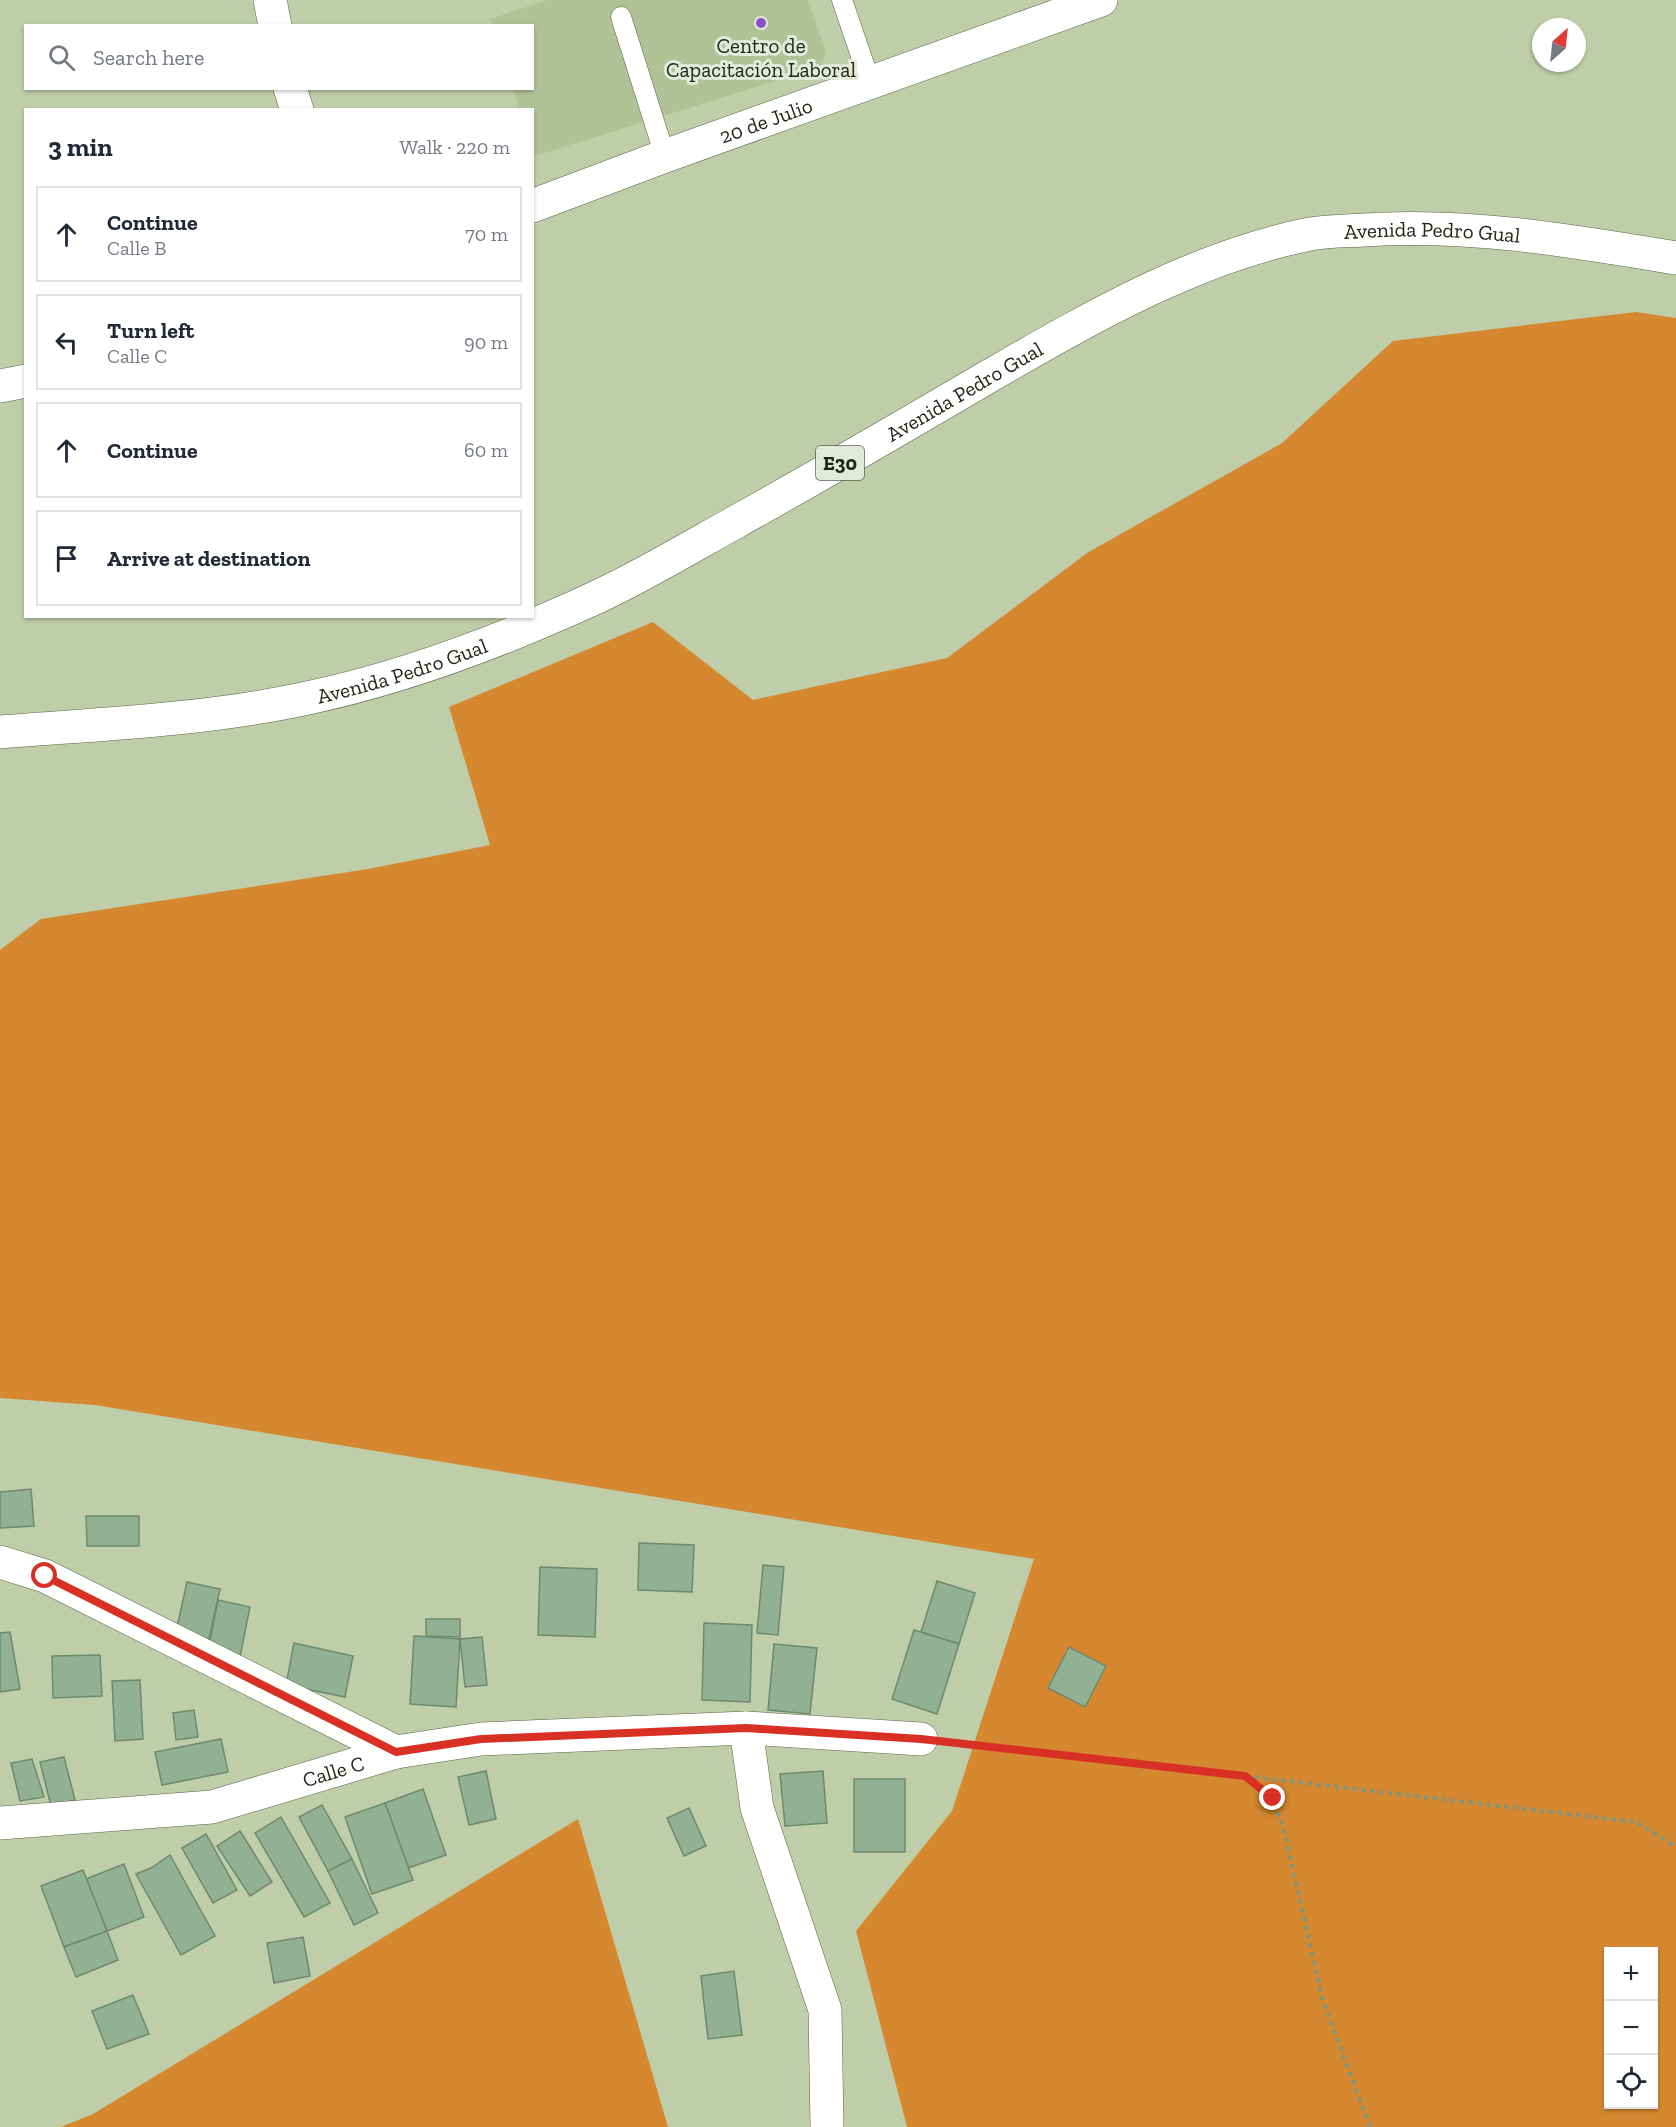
<!DOCTYPE html>
<html lang="en">
<head>
<meta charset="utf-8">
<style>
	:root { --surface:#fff; --page:#f6f6f7; --text:#1f2937; --muted:#747a83; --line:#e0e1e3 }
	body { margin:0; font-family:"Zilla Slab",serif; background:var(--page); color:var(--text) }
	.controls { position:absolute; right:18px; bottom:18px; display:grid; overflow:hidden; border-radius:0px; box-shadow:0 2px 4px #0004 }
	.controls button { width:54px; height:54px; display:grid; place-items:center; padding:0; border:0; border-bottom:2px solid var(--line); background:var(--surface); color:var(--text); font:30px sans-serif }
	.compass { position:absolute; left:1532px; top:18px; width:54px; height:54px; border-radius:50%; background:var(--surface); box-shadow:0 2px 4px #0004; rotate:27deg }
	.stop { position:absolute; width:18px; height:18px; margin:-14px; border:4px solid #d93025; border-radius:50%; background:#fff }
	.stop.end { background:#d93025; border-color:#fff; box-shadow:0 2px 6px #0008 }
	.list { margin:0; padding:0; list-style:none }
	h2 { display:flex; justify-content:space-between; align-items:center; height:78px; margin:0; padding:0 24px; font-size:26px }
	h2 small { font-size:20px; font-weight:400; color:var(--muted) }
	.list li { display:grid; grid-template-columns:39px 1fr auto; gap:18px; align-items:center; box-sizing:border-box; height:96px; margin:0 12px 12px; padding:0 12px; border:2px solid var(--line); border-radius:0px }
	.list b { display:block; font-size:22px; white-space:nowrap }
	.list p { margin:0; font-size:20px; white-space:nowrap; color:var(--muted) }
	.list em { font-size:20px; font-style:normal; color:var(--muted) }
	.icon { flex:none; width:33px; height:33px; fill:none; stroke:currentColor; stroke-width:2; stroke-linecap:round; stroke-linejoin:round }
	.map { position:relative; flex:none; width:1676px; height:2127px; overflow:hidden }
	.search { position:absolute; background:var(--surface); box-shadow:0 2px 4px #0004; left:24px; top:24px; width:510px; height:66px; display:flex; align-items:center; gap:15px; box-sizing:border-box; padding:0 21px; border-radius:0px; color:var(--muted); font-size:22px }
	.panel { position:absolute; background:var(--surface); box-shadow:0 2px 4px #0004; left:24px; top:108px; width:510px; height:510px; border-radius:0px }
	.map>svg:first-child { display:block }
</style>
</head>
<body>
<div class="map">
<svg width="1676" height="2127" viewBox="0 0 1676 2127">
	<rect width="100%" height="100%" fill="#bfcea8"/>
	<path fill="#b1c396" d="M548,0h260l18,52 -6,15 -285,89 -2,-8 -1,-38 -12,-1 -7,-20 19,-1v-62l-40,-1 -2,-6z"/>
	<g fill="#d58830" fill-rule="evenodd">
		<path d="M1636,312l40,6v1809h-769l-51,-196 96,-120 82,-252 -939,-154 -95,-7v-448l41,-31 327,-50 122,-24 -41,-138 204,-85 100,78 194,-42 140,-105 195,-110 111,-102zM1608,1952h46v152h-46z"/>
		<path d="M578,1819l90,308h-607l32,-13z"/>
	</g>
	<g fill="#92b092" stroke="#6e8a6e" stroke-width="1.5">
		<path d="M31,1489l3,37 -34,2v-36z"/>
		<path d="M86,1516h53v30h-52z"/>
		<path d="M639,1543l55,2 -2,47 -54,-2z"/>
		<path d="M763,1565l21,2 -6,68 -21,-2z"/>
		<path d="M540,1567l57,2 -2,68 -57,-2z"/>
		<path d="M937,1581l38,12 -16,51 -38,-12z"/>
		<path d="M187,1582l33,7 -11,50 -33,-7z"/>
		<path d="M218,1600l32,7 -10,50 -32,-7z"/>
		<path d="M426,1619h34v18l-34,-1z"/>
		<path d="M704,1623l48,2 -2,77 -48,-2z"/>
		<path d="M914,1630l45,14 -22,70 -45,-15z"/>
		<path d="M10,1632l10,57 -20,3v-59z"/>
		<path d="M414,1636l46,3 -4,68 -46,-3z"/>
		<path d="M482,1637l5,48 -22,2 -5,-48z"/>
		<path d="M294,1643l59,13 -8,41 -59,-12z"/>
		<path d="M774,1644l43,4 -7,66 -42,-4z"/>
		<path d="M1069,1647l37,19 -21,41 -37,-19z"/>
		<path d="M100,1655l2,41 -49,2 -1,-42z"/>
		<path d="M140,1680l3,59 -28,2 -3,-60z"/>
		<path d="M194,1710l4,27 -22,3 -3,-27z"/>
		<path d="M221,1739l7,33 -66,13 -7,-33z"/>
		<path d="M64,1757l11,43 -24,6 -11,-44z"/>
		<path d="M32,1759l12,38 -24,4 -9,-38z"/>
		<path d="M486,1771l10,48 -27,6 -11,-48z"/>
		<path d="M823,1771l4,52 -42,3 -5,-52z"/>
		<rect x="854" y="1779" width="51" height="73"/>
		<path d="M423,1789l23,66 -38,13 -23,-65z"/>
		<path d="M385,1803l28,77 -41,14 -27,-77z"/>
		<path d="M322,1805l30,54 -24,12 -29,-54z"/>
		<path d="M689,1808l17,38 -22,10 -17,-38z"/>
		<path d="M281,1817l49,86 -26,14 -49,-84z"/>
		<path d="M240,1831l32,51 -22,14 -33,-50z"/>
		<path d="M206,1834l31,56 -24,13 -31,-55z"/>
		<path d="M170,1855l45,81 -34,19 -45,-81 15,-6z"/>
		<path d="M352,1859l26,54 -24,12 -26,-54z"/>
		<path d="M124,1864l20,53 -37,14 -21,-52z"/>
		<path d="M83,1870l24,61 -43,16 -23,-61z"/>
		<path d="M107,1931l11,29 -42,17 -12,-30z"/>
		<path d="M303,1937l7,39 -36,7 -7,-40z"/>
		<path d="M734,1971l8,64 -34,4 -7,-63z"/>
		<path d="M133,1995l16,39 -42,15 -15,-38z"/>
	</g>
	<g fill="none" stroke-linecap="round" stroke-linejoin="round">
		<defs>
			<g id="service">
				<path d="M842,0l28,82"/>
				<path d="M621,17l44,139"/>
			</g>
			<g id="minor">
				<path d="M270,0l5,26"/>
				<path d="M290,88l7,22"/>
				<path id="s1" d="M532,206l133,-50 436,-156"/>
				<path d="M0,386l26,-5"/>
				<path d="M0,1562l45,14 351,176"/>
				<path d="M746,1728l11,80 68,202 2,117"/>
				<path id="s2" d="M0,1823l212,-16 184,-55 85,-13 265,-11 175,11"/>
			</g>
			<g id="trunk">
				<path id="s3" d="M0,732c101,-8 204,-12 303,-33 92,-19 187,-54 272,-92 55,-24 107,-55 159,-84 86,-48 172,-98 257,-148 101,-58 204,-118 319,-141 17,-3 36,-3 54,-4 105,-7 209,11 312,28"/>
			</g>
		</defs>
		<use href="#service" stroke="#596544" stroke-width="21"/>
		<use href="#minor" stroke="#596544" stroke-width="34"/>
		<use href="#trunk" stroke="#596544" stroke-width="34"/>
		<g stroke="#899577" stroke-width="4" stroke-dasharray="4.5 4.5" stroke-linecap="butt">
			<path d="M955,1743l290,33 28,23 13,39 36,160 48,129"/>
			<path d="M1245,1776l391,46 40,25"/>
		</g>
		<use href="#service" stroke="#fff" stroke-width="20"/>
		<use href="#minor" stroke="#fff" stroke-width="33"/>
		<use href="#trunk" stroke="#fff" stroke-width="33"/>
	</g>
	<g fill="none" stroke-linecap="round" stroke-linejoin="round">
		<path stroke="#d93025" stroke-width="8" d="M45,1576l351,176 85,-13 265,-11 175,11 324,37 28,22"/>
	</g>
	<circle fill="#8d51c7" stroke="#e3ebd8" stroke-width="2" cx="761" cy="23" r="6"/>
	<g text-anchor="middle" dominant-baseline="central" stroke-width="6" stroke-linejoin="round" paint-order="stroke">
		<rect fill="#e3ebd8" stroke="#5b6152" stroke-width="1.5" x="816" y="446" width="48" height="34" rx="4.5"/>
		<g font-size="20" font-weight="bold" fill="#212618">
			<text x="840" y="463">E30</text>
		</g>
		<g font-size="21" fill="#212618" stroke="#e3ebd8">
			<text x="761" y="45">Centro de<tspan x="761" dy="24">Capacitación Laboral</tspan></text>
		</g>
		<g font-size="21" fill="#212618" stroke="#e3ebd8">
			<text stroke="none"><textPath href="#s1" startOffset="249">20 de Julio</textPath></text>
			<text stroke="none"><textPath href="#s3" startOffset="1542">Avenida Pedro Gual</textPath></text>
			<text stroke="none"><textPath href="#s3" startOffset="1038">Avenida Pedro Gual</textPath></text>
			<text stroke="none"><textPath href="#s3" startOffset="408">Avenida Pedro Gual</textPath></text>
			<text stroke="none"><textPath href="#s2" startOffset="339">Calle C</textPath></text>
		</g>
	</g>
</svg>
<div class="controls">
<button>+</button>
<button>−</button>
<button><svg class="icon" aria-label="locate" viewBox="0 0 24 24"><circle cx="12" cy="12" r="6"/><path d="M12 2v4M12 18v4M2 12h4M18 12h4"/></svg></button>
</div>
<svg class="compass" viewBox="-18 -18 36 36"><path d="M0-13l5 13h-10z" fill="#e53935"/><path d="M0 13l5-13h-10z" fill="#747a83"/></svg>
<div class="stop" style="left:45px;top:1576px"></div>
<div class="stop end" style="left:1273px;top:1798px"></div>
<div class="search"><svg class="icon" aria-label="search" viewBox="0 0 24 24"><circle cx="10" cy="10" r="6"/><path d="M15 15l6 6"/></svg>Search here</div>
<section class="panel">
<h2>3 min<small>Walk · 220 m</small></h2>
<ul class="list">
<li><svg class="icon" aria-label="ahead" viewBox="0 0 24 24"><path d="M12 20V5M6 11l6-6 6 6"/></svg><div><b>Continue</b><p>Calle B</p></div><em>70 m</em></li>
<li><svg class="icon" aria-label="left" viewBox="0 0 24 24"><path d="M17 20v-9H6M10 6l-5 5 5 5"/></svg><div><b>Turn left</b><p>Calle C</p></div><em>90 m</em></li>
<li><svg class="icon" aria-label="ahead" viewBox="0 0 24 24"><path d="M12 20V5M6 11l6-6 6 6"/></svg><div><b>Continue</b></div><em>60 m</em></li>
<li><svg class="icon" aria-label="arrive" viewBox="0 0 24 24"><path d="M6 21V4h12l-3 4 3 4H6"/></svg><div><b>Arrive at destination</b></div></li>
</ul>
</section>
</div>
</body>
</html>
